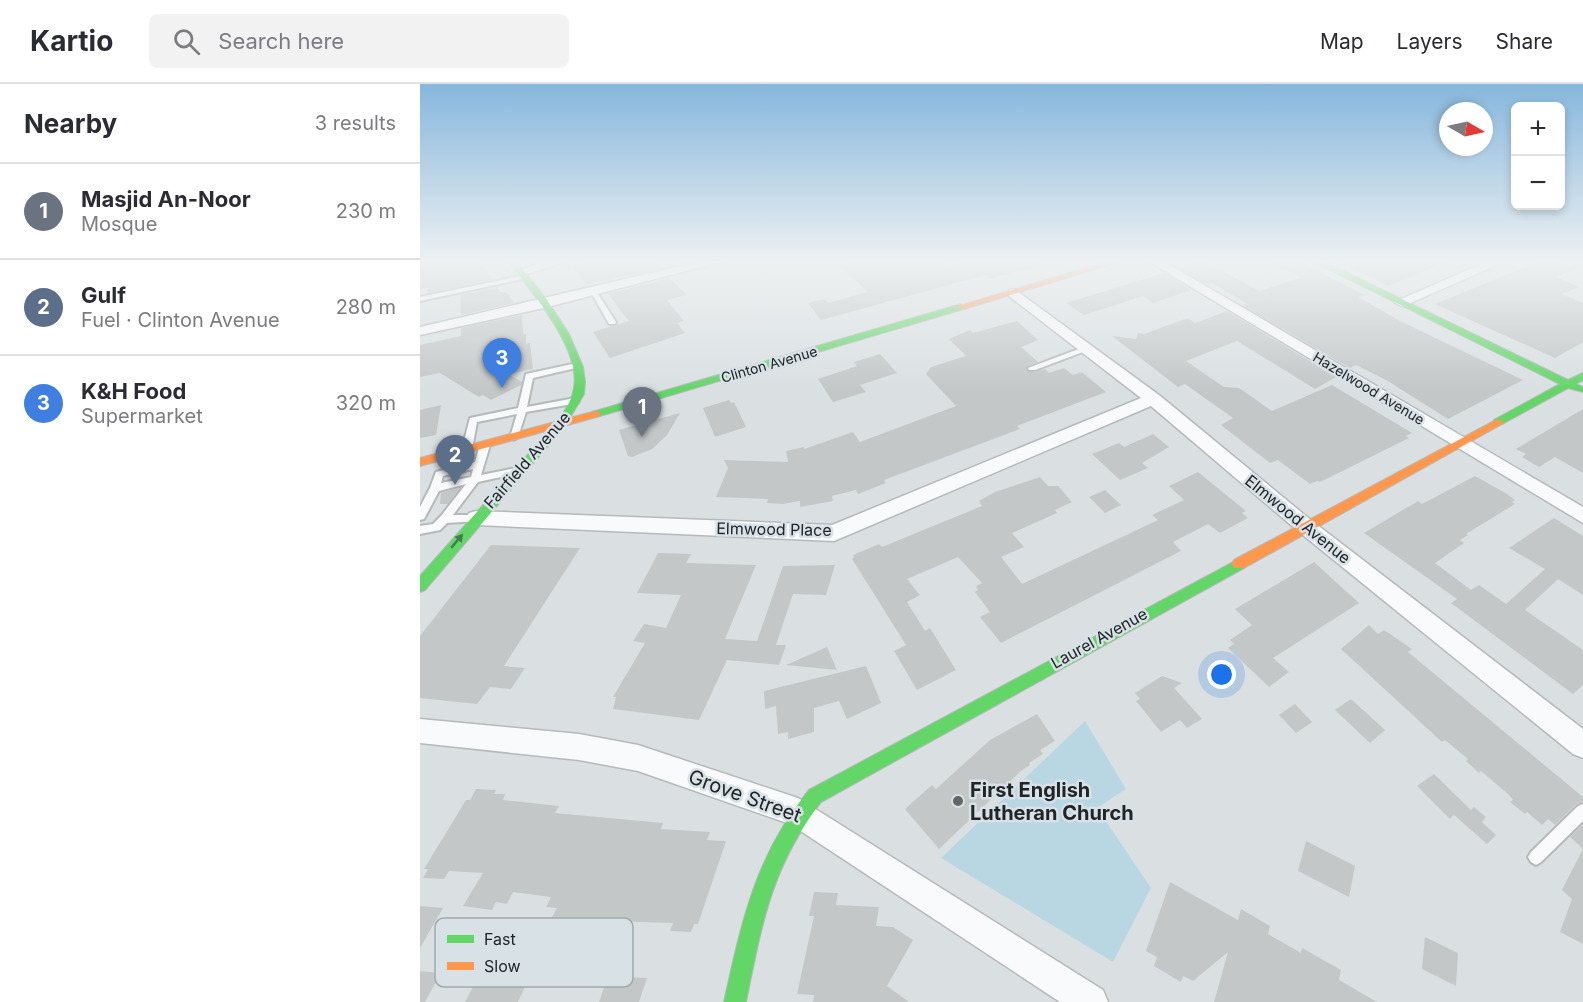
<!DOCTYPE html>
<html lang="en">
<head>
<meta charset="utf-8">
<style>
	:root { --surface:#fff; --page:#f2f2f3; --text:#2b2b33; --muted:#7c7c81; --line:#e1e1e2; --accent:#db2777 }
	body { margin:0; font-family:Inter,sans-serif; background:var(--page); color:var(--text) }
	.controls { position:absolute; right:18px; top:18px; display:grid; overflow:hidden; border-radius:9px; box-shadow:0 3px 9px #0003 }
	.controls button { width:54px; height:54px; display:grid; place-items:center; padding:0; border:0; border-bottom:2px solid var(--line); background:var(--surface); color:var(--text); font:30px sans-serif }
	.compass { position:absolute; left:1019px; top:18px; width:54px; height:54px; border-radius:50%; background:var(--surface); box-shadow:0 3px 9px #0003; rotate:99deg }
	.you { position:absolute; left:802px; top:591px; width:21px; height:21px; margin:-15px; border:4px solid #fff; border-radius:50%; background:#1a73e8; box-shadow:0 0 0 9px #1a73e833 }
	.badge { display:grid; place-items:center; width:39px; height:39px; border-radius:50%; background:var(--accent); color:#fff; font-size:20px; font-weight:700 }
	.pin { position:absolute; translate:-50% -50px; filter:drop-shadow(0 2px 3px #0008) }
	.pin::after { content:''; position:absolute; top:32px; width:21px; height:18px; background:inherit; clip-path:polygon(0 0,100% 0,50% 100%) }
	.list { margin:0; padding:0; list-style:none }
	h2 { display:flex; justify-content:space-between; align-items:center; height:78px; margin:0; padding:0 24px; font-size:26px }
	h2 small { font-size:20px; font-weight:400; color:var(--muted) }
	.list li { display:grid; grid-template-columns:39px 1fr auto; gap:18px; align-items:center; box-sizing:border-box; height:96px; padding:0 24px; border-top:2px solid var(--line) }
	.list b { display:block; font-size:22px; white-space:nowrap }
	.list p { margin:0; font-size:20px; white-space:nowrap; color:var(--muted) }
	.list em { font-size:20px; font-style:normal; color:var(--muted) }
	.icon { flex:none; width:33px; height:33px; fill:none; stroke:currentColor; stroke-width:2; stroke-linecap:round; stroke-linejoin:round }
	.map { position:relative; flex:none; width:1163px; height:918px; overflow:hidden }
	header { display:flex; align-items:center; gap:36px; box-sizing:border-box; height:84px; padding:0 30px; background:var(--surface); border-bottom:2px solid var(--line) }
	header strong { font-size:28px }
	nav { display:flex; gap:33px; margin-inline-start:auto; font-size:21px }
	.search { width:420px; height:54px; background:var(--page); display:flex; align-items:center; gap:15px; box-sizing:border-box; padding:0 21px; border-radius:9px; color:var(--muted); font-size:22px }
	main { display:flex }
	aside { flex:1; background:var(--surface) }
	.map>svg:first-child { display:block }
</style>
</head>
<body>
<header>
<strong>Kartio</strong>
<div class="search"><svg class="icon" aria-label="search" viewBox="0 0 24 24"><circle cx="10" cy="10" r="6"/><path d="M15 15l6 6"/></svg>Search here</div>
<nav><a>Map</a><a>Layers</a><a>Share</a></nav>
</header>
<main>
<aside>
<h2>Nearby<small>3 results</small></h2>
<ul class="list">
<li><span class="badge" style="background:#6b7280">1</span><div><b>Masjid An-Noor</b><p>Mosque</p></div><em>230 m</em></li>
<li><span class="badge" style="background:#5c6f8a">2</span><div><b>Gulf</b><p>Fuel · Clinton Avenue</p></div><em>280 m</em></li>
<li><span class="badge" style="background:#3f7fe0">3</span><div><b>K&amp;H Food</b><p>Supermarket</p></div><em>320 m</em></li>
</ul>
</aside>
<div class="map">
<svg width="1163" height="918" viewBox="0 0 1163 918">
	<rect width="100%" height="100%" fill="#dae0e2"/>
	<path fill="#b8d7e3" d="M665,637l41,68 -29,19 54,80 -38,74 -172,-104z"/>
	<g fill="#c3c7c8">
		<path d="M0,177h60l12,19 -65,13 1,-5 -8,1z"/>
		<path d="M172,177h60l8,8 -73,15 -15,-17z"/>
		<path d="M437,177h87l1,6 22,-6h69l1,5 -47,13 -5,-4 -164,45 -13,-17 16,-4 4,4 40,-11 -28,-27z"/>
		<path d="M784,177l55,30 43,-13 -32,-17h35l4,6 56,28 -7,2 42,24 123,59 -75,39 -62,-39 -30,-15 -6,3 -107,-62 5,-2 -36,-21 -5,1 -27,-15z"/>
		<path d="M917,177h108l1,1 -58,24z"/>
		<path d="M1120,177h15l19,8 -18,8 23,10 -18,7 22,9v39l-28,16 -120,-54z"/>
		<path d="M744,189l27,17 -38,13 -10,-7 -59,19 -18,-12z"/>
		<path d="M249,194l18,17 -20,5 17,21 -7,2 8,10 -75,25 -17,-26 36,-11 -21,-27z"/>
		<path d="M77,203l4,5 6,1 7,10 -53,12 -1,-20z"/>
		<path d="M807,227l109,66 -21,12 -78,-48 -51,20 38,26 15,1 33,23 60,-26 80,48 -6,3 3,2 -89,44 -3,-1 -7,3 -32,-24 -8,3 -49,-38 12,-7 -48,-34 -7,3 -66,-51 24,3 2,-6 6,1 44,-16 7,5z"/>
		<path d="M102,231l1,19h3v10l4,-1 3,26 -25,5 14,8 -1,3 -30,15 -8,-5 -4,2 -39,-24 -20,4v-32l41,-9v-8z"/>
		<path d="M597,237l21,19 -17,7 17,15 -11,4v5l8,1 10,-3 4,4 15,-5 9,7 9,-3 24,20 -89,34 3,3 -136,51 2,3 -28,11 -2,-4 -24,6 1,5 -33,6v-6l-17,3 -16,-1 1,-4 -52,-2 12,-29 -4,-8 64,2 -2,-11 18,-4v2l49,-17 7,10 96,-36 -30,-32 5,-7 35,-11 -17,-17 21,-9 3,3z"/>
		<path d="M460,270l17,19 -37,12 6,7 -33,10 -15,-23 39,-13 -3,-4z"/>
		<path d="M309,316l2,3 3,-1 12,25 -31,10 -12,-29z"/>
		<path d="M21,321l-5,30 -16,3v-28z"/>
		<path d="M1163,325v64l-28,-16 -16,10 -17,-10 4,-3 -10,-5z"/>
		<path d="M260,329l-13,22 -15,14 -20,8 -4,-1 -9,-26z"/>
		<path d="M733,350l16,13 -27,16 6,5 -28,12 -28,-26 27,-11 5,4z"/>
		<path d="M778,388l48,39 -4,2 6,5 -28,15 -12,-9 -35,18 8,9 -180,92 -21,-26 10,-5 -15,-20 3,-2 -2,-4 6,-3 -24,-26 -51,22 13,16 -13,7 18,29 5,-3 26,42 -39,20 -23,-39 12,-6 -54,-86 2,-1 -1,-3 26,-11 3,3 100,-41 -3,-5 16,-9 45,-15 8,9h10l14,16 -17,8 2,3 -45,20 12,14 -23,10 21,27 136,-64 -6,-5 32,-15 -15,-14z"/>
		<path d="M1055,392l32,18 8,6 -3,2 3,2 -49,30 2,1 -8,5 4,3 -29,20 36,27 8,-5 27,19 39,-35 -36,-21 45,-30 29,18v59l-25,-16 -33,31 58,40v35l-10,9 -122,-91 6,-4 -93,-66 54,-32 4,3z"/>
		<path d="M40,404l-12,16h-8l1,-11z"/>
		<path d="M685,406l16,15 -16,8 -16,-16z"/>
		<path d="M71,461l89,3 -76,118 21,2 -14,21 -21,-2 -13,17 -57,-6v-62z"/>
		<path d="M238,469l33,1 -5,9 70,2 -31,74 32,2 26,-75 52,-1 -9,30 -33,-1 -17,51h10l-7,20 -52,-5 -28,60 -86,-11 3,-12h-3l32,-54 -12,-2 11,-17 22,4 15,-33 -44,-2z"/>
		<path d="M894,478l45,41 -86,55 16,14 -20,15 -41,-39 6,-4 -4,-4 22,-15 -17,-16z"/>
		<path d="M949,541l9,9 6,-4 28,19 -4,3 175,145v5l-7,2 -21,21 -7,-6 -6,6 -15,-13 -2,2 -15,-12 3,-2 -5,-6 -27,-23 -2,2 -13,-12 2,-2 -23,-19 -3,2 -101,-93z"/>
		<path d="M407,563l10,23 -51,-5z"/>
		<path d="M446,582l15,37 -34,16 -8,-18 -25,7v24l-26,7v-7l-10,2 -2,-28 -11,3 -1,-18z"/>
		<path d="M742,592l20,7 -8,5 28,31 -15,9 -7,-8 -19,12 -25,-31 4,-2 -5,-6z"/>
		<path d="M931,615l34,31 -15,13 -35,-33z"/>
		<path d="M875,620l17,18 -16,11 -17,-18z"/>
		<path d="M617,630l18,27 -15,9 3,4 -14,9 1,2 -9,6 -82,78 -34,-40 27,-24 4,4 54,-49z"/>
		<path d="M1014,690l37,36 3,-3 12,10 -4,5 14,13 -9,9 -33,-29 -4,4 -33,-33z"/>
		<path d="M56,705l20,1 -2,4h11l-2,6 56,6 -4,7 108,10 -2,6 49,3 -3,8 19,1 -28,83h-4l-3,8 -21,-1 3,-8 -122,-4 6,-11 -11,-1 5,-10 -38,-5 -6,12 -11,-2 -4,8 -29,-4 20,-33 -34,-2 -5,8 -21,-1 5,-9h-4l42,-69h4z"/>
		<path d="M1163,740v25l-13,-12z"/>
		<path d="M886,757l49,25 -6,31 -51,-26z"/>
		<path d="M1163,765v95l-23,-12 12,-33 -10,-9z"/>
		<path d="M750,798l68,38 3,-11 29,17 -2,8 33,19 1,-5 39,22 -2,10 38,22h-163l14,-50 -35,29 -10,-5 -2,6 -27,-16 3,-9 -11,-6z"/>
		<path d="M394,808l24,1 -2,12 43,2 -3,19 17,1 20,13 -26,46 22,16h-96l1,-7 -17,-1 17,-78h-5z"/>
		<path d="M0,822l23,2 -23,40z"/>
		<path d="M1005,853l33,16 -2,33 -34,-17z"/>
		<path d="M0,887l21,2 -16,29h-5z"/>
		<path d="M188,892l39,2 -8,24h-40z"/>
		<path d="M58,893l50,3 -10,22h-53z"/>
	</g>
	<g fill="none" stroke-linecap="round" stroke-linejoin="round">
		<defs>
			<g id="lane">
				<path d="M105,191l2,1v2l-107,23v-4z"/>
				<path d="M172,207h4l20,31 -1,2h-6l-18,-32z"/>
				<path d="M664,263l7,2 -56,21h-6l-1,-2z"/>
				<path d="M157,279l4,2 -1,2 -47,11 -6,29 48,-9 4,3 -1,2 -52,9 -8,25 -4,3 -4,-3 7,-23 -40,8 -5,27 -5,3 -3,-1 -2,-2 8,-31 48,-10 8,-34z"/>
				<path d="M65,358l5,3 -9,30 35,-7 3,1 2,2 -2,2 -41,9 -25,33h25l1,3 -1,3 -31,2 -7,7 -20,4v-8l13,-2 8,-8 25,-32 -27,7 -15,28 -4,1v-13l10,-19 6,-16 39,-10 5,-17zM53,385l-2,8 -30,6 2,-7z"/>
				<path d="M1163,720v17l-42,41 -5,3 -5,-3 -3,-5 3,-5 47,-46z"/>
			</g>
			<g id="street">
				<path d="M126,177h21l-46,15 -7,-4z"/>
				<path d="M282,177h22l-180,47 -124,27v-8z"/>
				<path d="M728,177h15l420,246v16z"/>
				<path d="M1068,177h18l-100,44 -5,1 -7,-4z"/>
				<path d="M594,205l145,106 153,126 271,208v29l-10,-4 -275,-223 -147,-125 -317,135 -358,-16 -7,-2 -3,-5 3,-5 7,-2 356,14 309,-127 -132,-102v-6z"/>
				<path d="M0,635l159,15 59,11 160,53 305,192 5,12h-48l-270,-178 -152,-53 -59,-11 -159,-17z"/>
			</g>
			<g id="fast">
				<path d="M88,177h8l31,39 22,34 14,33 2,15 -1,12 -19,32 -140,164 -5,2v-16l137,-154c7,-10 15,-21 17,-34 7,-41 -43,-96 -66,-127z"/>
				<path d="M892,177h11l245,119 15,-7v7l-7,4 7,3v5l-15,-4 -66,36h-8v-4l66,-36z"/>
				<path d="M541,220l5,3 -2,2 -364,107h-8l-2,-2 2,-2z"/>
				<path d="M819,475l5,1 2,4 -2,4 -423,234c-50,66 -59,121 -75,200h-22c18,-81 31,-146 85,-212z"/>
			</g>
			<g id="slow">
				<path d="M689,177h13l-158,48 -8,-2z"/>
				<path d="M176,327l4,1v4l-180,50v-8z"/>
				<path d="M1078,335l6,3 -2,2 -258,144h-10l-2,-4 2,-4z"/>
			</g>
		</defs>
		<use href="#lane" stroke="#b5b9ba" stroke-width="4"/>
		<use href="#street" stroke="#b5b9ba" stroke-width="3"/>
		<use href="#fast" stroke="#b5b9ba" stroke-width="2"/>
		<use href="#slow" stroke="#b5b9ba" stroke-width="2"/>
		<use href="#lane" fill="#f9fafb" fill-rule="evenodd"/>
		<use href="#street" fill="#f9fafb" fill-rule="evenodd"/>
		<use href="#fast" fill="#63d668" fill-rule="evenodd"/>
		<use href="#slow" fill="#ff974d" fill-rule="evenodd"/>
	</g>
	<defs><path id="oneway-solid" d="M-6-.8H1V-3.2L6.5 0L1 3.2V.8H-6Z" transform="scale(1.5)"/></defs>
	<use fill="#427e48" href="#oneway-solid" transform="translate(37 457) rotate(-50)"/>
	<linearGradient id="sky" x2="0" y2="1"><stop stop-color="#86b7dc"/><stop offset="0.58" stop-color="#eef1f2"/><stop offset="1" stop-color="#eef1f2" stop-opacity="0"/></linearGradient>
	<rect width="1163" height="306" fill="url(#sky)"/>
	<circle fill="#626668" stroke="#d7e1e6" stroke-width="2" cx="538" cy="717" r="6"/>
	<g text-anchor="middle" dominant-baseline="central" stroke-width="5" stroke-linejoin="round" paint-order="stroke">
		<g font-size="14" fill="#212527" stroke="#d7e1e6">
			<text transform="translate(349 280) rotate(-16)">Clinton Avenue</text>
			<text transform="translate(949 304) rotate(31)">Hazelwood Avenue</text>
		</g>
		<g font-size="16" fill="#212527" stroke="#d7e1e6">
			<text transform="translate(107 376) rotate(-49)">Fairfield Avenue</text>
			<text transform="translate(878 435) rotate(39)">Elmwood Avenue</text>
			<text transform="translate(354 445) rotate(1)">Elmwood Place</text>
			<text transform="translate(679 554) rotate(-29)">Laurel Avenue</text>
		</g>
		<g font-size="20" font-weight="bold" fill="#212527" stroke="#d7e1e6" text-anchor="start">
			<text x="550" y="706">First English<tspan x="550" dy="23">Lutheran Church</tspan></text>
		</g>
		<g font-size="20" fill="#212527" stroke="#d7e1e6">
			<text transform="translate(325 712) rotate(20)">Grove Street</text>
		</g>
	</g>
	<rect x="15" y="834" width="198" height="69" rx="9" fill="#d7e1e6" stroke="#a0a9ad" stroke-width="1.5"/>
	<rect x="27" y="851" width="27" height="8" fill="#63d668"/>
	<rect x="27" y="878" width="27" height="8" fill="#ff974d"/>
	<g font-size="16" fill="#212527">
		<text x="64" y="861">Fast</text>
		<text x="64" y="888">Slow</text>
	</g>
</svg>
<div class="controls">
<button>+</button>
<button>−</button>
</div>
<svg class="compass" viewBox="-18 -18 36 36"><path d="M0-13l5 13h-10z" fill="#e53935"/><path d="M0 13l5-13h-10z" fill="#7c7c81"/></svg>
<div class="you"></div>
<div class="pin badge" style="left:222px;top:353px;background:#6b7280">1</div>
<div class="pin badge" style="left:35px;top:401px;background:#5c6f8a">2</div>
<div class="pin badge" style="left:82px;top:304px;background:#3f7fe0">3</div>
</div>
</main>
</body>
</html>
